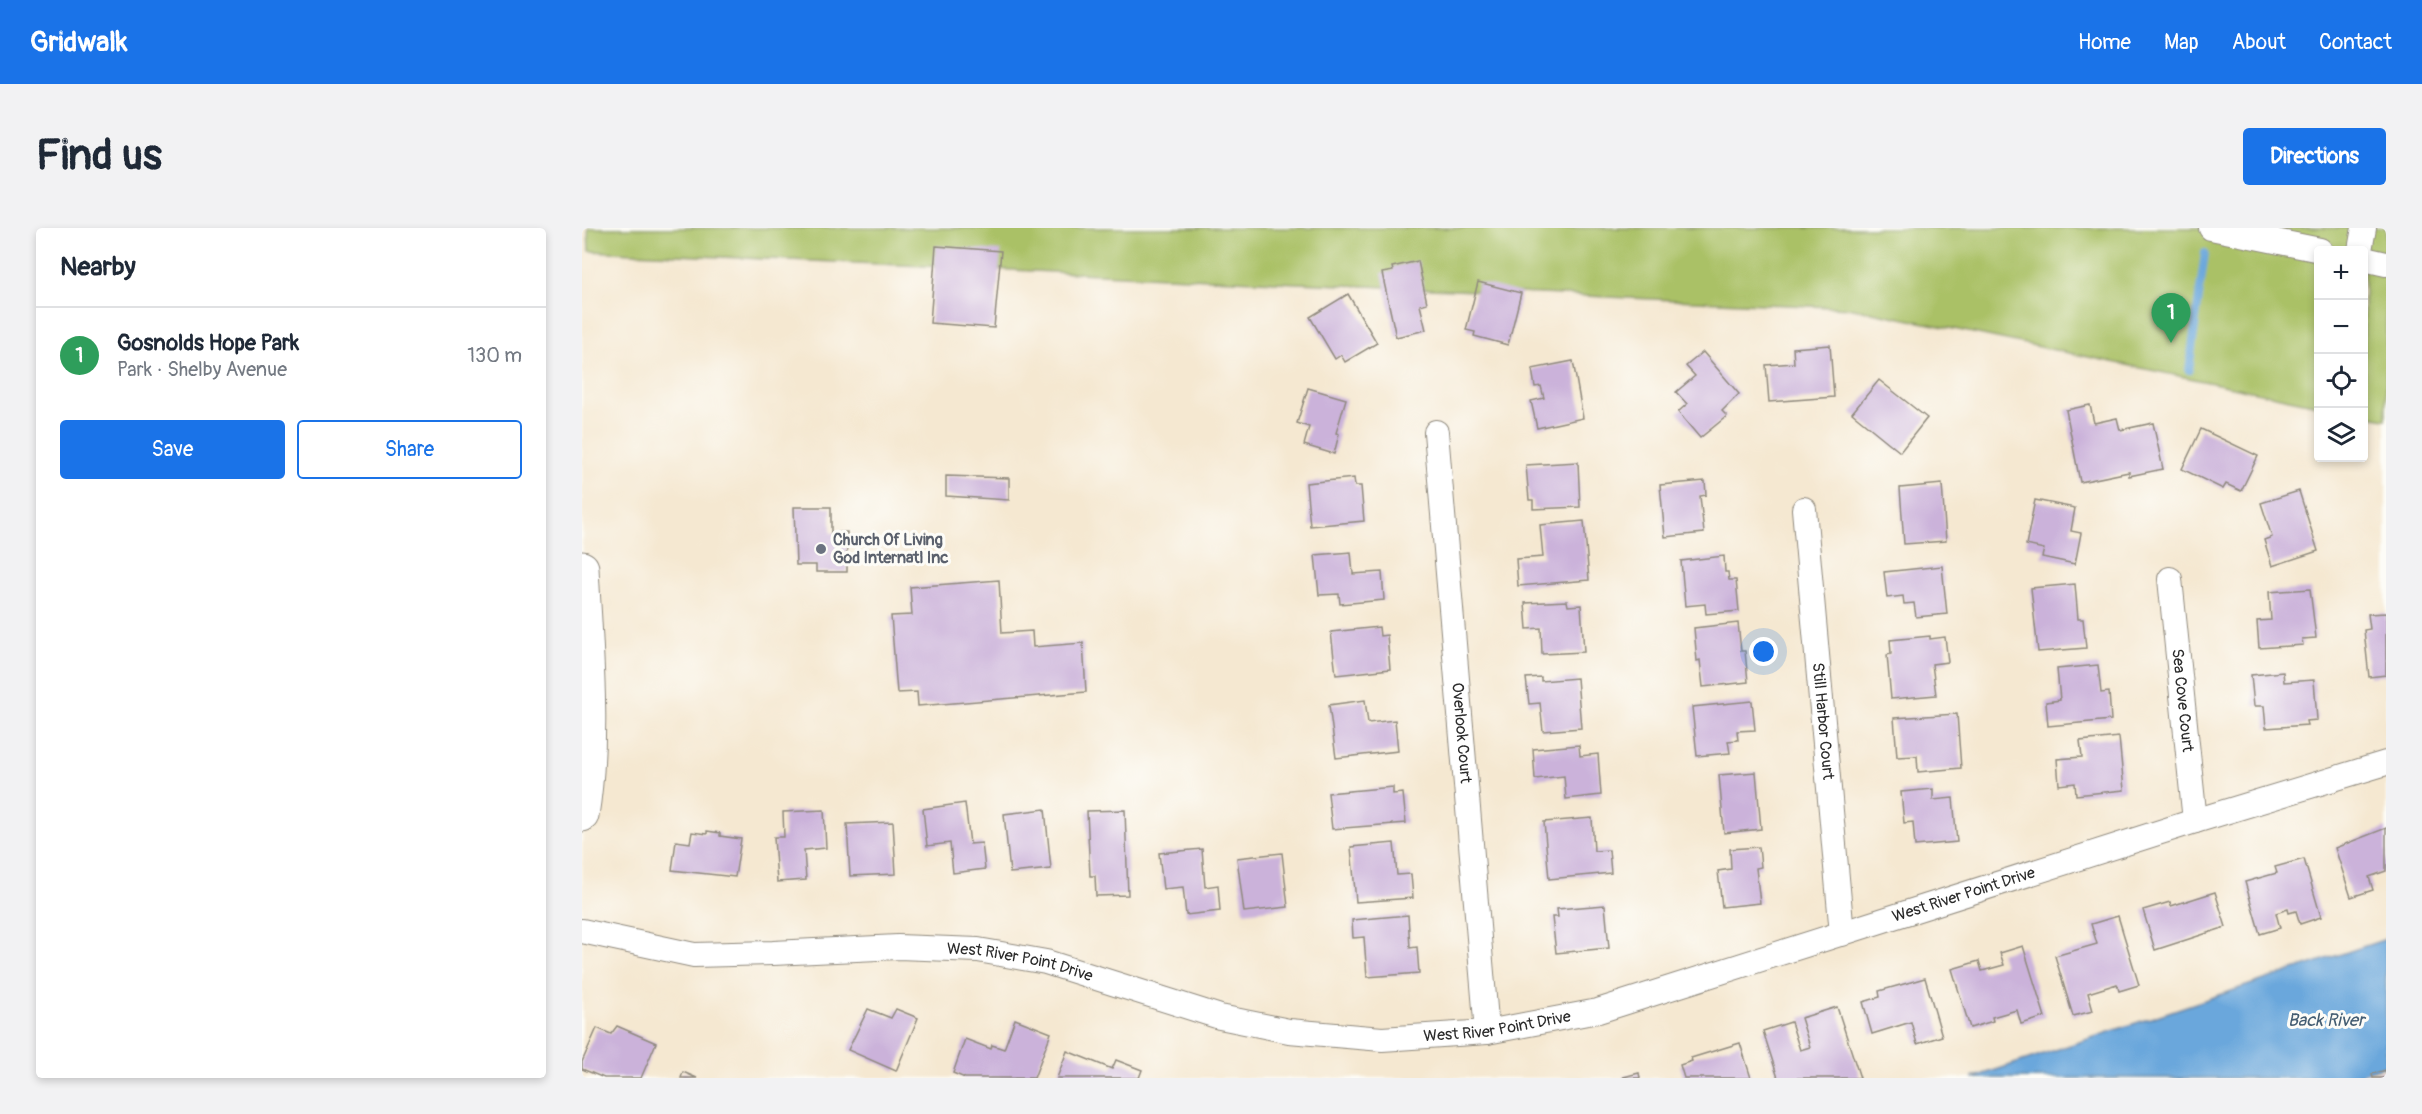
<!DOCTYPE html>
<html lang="en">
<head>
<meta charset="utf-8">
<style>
	:root { --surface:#fff; --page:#f2f2f3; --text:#1f2937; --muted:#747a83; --line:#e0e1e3; --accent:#1a73e8 }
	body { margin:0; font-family:Pangolin,sans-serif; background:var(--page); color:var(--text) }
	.controls { position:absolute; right:18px; top:18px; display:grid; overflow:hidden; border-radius:6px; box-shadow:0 3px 9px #0003 }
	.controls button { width:54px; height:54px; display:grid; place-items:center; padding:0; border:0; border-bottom:2px solid var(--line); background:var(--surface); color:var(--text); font:30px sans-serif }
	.you { position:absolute; left:1182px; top:424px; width:21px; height:21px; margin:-15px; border:4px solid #fff; border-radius:50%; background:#1a73e8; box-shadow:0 0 0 9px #1a73e833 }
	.badge { display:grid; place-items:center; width:39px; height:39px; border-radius:50%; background:var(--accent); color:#fff; font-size:20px; font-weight:700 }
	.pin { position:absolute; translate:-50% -50px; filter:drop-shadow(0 2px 3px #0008) }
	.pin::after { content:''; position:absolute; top:32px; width:21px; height:18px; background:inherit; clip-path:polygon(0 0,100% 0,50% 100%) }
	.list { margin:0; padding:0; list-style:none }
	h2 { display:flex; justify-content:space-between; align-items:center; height:78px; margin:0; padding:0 24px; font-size:26px }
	h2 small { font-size:20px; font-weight:400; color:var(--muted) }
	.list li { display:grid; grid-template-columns:39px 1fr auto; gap:18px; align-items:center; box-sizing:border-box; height:96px; padding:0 24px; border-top:2px solid var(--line) }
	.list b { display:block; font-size:22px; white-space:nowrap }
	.list p { margin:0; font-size:20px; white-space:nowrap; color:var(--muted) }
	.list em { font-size:20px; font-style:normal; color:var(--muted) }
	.actions { display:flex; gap:12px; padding:18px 24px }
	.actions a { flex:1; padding:14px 0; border:2px solid var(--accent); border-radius:6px; text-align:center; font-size:21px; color:var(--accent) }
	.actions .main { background:var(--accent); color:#fff }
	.icon { flex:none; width:33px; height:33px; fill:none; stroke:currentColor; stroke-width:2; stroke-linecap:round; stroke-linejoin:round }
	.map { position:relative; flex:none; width:1804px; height:850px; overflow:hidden; border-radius:6px }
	header { display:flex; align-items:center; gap:36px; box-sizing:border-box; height:84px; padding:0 30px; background:var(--accent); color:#fff }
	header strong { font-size:28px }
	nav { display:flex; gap:33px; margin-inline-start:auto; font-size:21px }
	.intro { display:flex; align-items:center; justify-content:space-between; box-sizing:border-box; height:144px; padding:0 36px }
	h1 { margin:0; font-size:42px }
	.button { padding:15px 27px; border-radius:6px; background:var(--accent); color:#fff; font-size:21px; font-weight:700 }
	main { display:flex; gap:36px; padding:0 36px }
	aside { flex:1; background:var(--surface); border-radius:6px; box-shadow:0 3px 9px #0003 }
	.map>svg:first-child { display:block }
</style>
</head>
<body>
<header>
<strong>Gridwalk</strong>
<nav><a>Home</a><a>Map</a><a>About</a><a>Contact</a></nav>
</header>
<div class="intro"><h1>Find us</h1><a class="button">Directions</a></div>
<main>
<aside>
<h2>Nearby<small></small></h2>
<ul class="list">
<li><span class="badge" style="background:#2e9e5b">1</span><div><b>Gosnolds Hope Park</b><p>Park · Shelby Avenue</p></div><em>130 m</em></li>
</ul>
<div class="actions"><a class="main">Save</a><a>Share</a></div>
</aside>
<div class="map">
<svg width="1804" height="850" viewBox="0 0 1804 850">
	<rect width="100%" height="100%" fill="#fdfcf7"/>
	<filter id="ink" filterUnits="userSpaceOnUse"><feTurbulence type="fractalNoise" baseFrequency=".0167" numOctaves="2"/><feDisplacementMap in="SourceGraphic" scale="12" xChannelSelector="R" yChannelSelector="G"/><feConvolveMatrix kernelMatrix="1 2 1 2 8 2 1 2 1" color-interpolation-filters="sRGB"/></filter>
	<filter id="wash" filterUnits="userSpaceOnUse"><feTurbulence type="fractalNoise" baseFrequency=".008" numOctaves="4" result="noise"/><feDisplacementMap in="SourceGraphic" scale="24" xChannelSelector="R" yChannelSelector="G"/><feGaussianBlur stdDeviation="1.35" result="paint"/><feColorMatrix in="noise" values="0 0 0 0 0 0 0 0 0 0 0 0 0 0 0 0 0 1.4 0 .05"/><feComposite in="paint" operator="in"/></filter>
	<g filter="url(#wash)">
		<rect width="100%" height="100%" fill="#f5e8d1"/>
		<path fill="#aac166" stroke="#6a7648" stroke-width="1.5" d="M6,0h1798v191l-22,-4v-165h-46v155l-465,-97 -1264,-57z"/>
		<path fill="#6aa7dc" stroke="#4a6984" stroke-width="1.5" d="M1804,711v127l-39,12h-375z"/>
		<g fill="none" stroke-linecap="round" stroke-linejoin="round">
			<path stroke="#6aa7dc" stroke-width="8" d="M1607,142l16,-117"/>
		</g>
		<g id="blocks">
			<g fill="#cbb2da">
				<path d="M354,18l65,5 -7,77 -64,-5z"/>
				<path d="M836,33l9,42 -7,2 6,25 -30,7 -14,-64 11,-2 -1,-4z"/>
				<path d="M896,54l43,11 -13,52 -34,-9 1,-4 -9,-2z"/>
				<path d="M766,66l29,49 -32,19 -4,-7 -6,4 -25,-42z"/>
				<path d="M1248,117l4,52 -65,5 -3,-37 28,-2 -1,-15z"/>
				<path d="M1121,124l36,42 -17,17 5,5 -27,22 -22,-26 9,-8 -11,-12 19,-16 -9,-10z"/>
				<path d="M991,133l10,57 -46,10 -6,-27 13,-3 -3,-12 -6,1 -3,-18z"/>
				<path d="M1297,152l48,38 -27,34 -48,-39z"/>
				<path d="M726,160l38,11 -10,34 3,1 -5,20 -30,-9 5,-18 -12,-4z"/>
				<path d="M1508,177l4,18 23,-5 3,12 33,-7 10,46 -34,7v-4l-49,10 -14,-72z"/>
				<path d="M1619,201l57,27 -17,35 -15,-7 -3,5 -41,-20z"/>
				<path d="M996,234l2,45 -47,2v-9h-4l-3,-35z"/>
				<path d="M364,248l63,2v22l-63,-4z"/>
				<path d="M772,250l1,8h6l3,35 -54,5 -4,-43z"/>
				<path d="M1123,253l1,14 -6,1 4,37 -39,4 -5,-52z"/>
				<path d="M1360,256l4,57 -42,3 -4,-56z"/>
				<path d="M1717,263l19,60 -46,15 -8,-26 8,-3 -11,-34z"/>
				<path d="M1453,272l40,8 -4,23 10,2 -6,31 -33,-7 2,-8 -18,-4z"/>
				<path d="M212,279h37v26l16,-1v40h-31v-7h-20z"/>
				<path d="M1002,293l5,59 -71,6 -2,-27 27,-2 -3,-32z"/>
				<path d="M769,324l2,22 29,-2 2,28 -44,4 -1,-10 -20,1 -4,-40z"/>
				<path d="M1142,328l1,16h3l1,8h7l3,31 -33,3 -1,-10 -20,2 -4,-45z"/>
				<path d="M1360,338l5,48 -31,3 -2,-14 -10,1 -1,-8 -16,2 -3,-26z"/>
				<path d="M417,352l3,53 30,-2 1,16 50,-4 3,49 -168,14 -1,-14 -20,1 -6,-77 21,-1 -2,-28z"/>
				<path d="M1493,356l3,35h5l3,29 -48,4 -7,-64z"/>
				<path d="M1728,361l6,49 -14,1 1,6 -44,3 -2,-27 14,-1 -2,-28z"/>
				<path d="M985,373l1,5 13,-1 3,47 -42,2 -1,-26 -14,1 -2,-26z"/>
				<path d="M1804,385v62l-17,2 -5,-47 6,-1 -2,-15z"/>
				<path d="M1156,395l3,28h4l3,31 -45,5 -3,-27 -3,1 -3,-33z"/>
				<path d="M797,399l1,9 7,-1 3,34 -54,6 -5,-43z"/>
				<path d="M1348,408v3l15,-2 3,25 -16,2 4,31 -45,4 -4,-44 4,-1 -1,-14z"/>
				<path d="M1516,437l3,28 8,-1 2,28 -63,6 -2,-24 14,-2 -3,-31z"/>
				<path d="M1701,444l1,10 30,-2 3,40 -11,1 1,4 -41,3 -2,-22h-10l-3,-31z"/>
				<path d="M959,449v4l36,-3 4,50 -38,3 -3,-28 -11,1 -3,-26z"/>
				<path d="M783,472l3,23 27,-3 3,31 -62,7 -7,-53z"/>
				<path d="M1170,473l3,29 -18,1 1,9 -10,1 2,12 -33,3 -5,-49z"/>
				<path d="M1375,486l4,54 -43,4 -1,-16 -20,1 -3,-39z"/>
				<path d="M1537,509l5,53 -48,5 -1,-12 -16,2 -2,-26 25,-2 -2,-16z"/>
				<path d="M997,517l1,11 18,-2 3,41 -35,4 -2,-23 -29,3 -2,-30z"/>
				<path d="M1174,544l5,57 -37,4 -5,-58z"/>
				<path d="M811,559v7l10,-1 3,30 -74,6 -4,-36z"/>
				<path d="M1351,561v11l20,-2 4,44 -42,4 -2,-24 -9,1 -3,-31z"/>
				<path d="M383,575l5,41 12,-1 3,26 -32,4 -3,-30 -23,3 -4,-37z"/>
				<path d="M463,581l6,60 -41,4 -6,-59z"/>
				<path d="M242,582l2,38 -22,2 2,30 -29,2 -3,-45h10l-1,-25z"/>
				<path d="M543,582l3,85 -32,1 -1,-20h-5l-3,-65z"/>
				<path d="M1010,590l2,33 15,-1 2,23 -62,6 -5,-57z"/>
				<path d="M311,594l3,52 -46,2 -3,-52z"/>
				<path d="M1804,600v43l-17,6 4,13 -22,7 -16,-49z"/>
				<path d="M125,603l13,2v3l21,3 -6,38 -63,-7 4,-29 14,2 2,-11 15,2z"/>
				<path d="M812,615l3,32 14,-1 2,24 -57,4 -5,-55z"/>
				<path d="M1177,619l2,20 -5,1 4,35 -38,4 -4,-36 13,-2 -1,-20z"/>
				<path d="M620,621l3,38 13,-2 2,26 -34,4 -3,-28 -20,2 -4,-36z"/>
				<path d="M700,625l6,54 -44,5 -7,-54z"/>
				<path d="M1722,631l17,58 -21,7 -4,-13 -7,2 -1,-4 -12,4 4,15 -20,6 -15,-52 32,-9 -2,-6z"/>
				<path d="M1633,664l11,35 -71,23 -12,-40 27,-8 1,4z"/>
				<path d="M1023,677l4,43 -53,5 -4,-36h6l-1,-8z"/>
				<path d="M826,687l2,33 7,-1 2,26 -52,4 -3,-40 -11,1 -1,-18z"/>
				<path d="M1536,688l21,69 -20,6 -2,-7 -29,9 5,18 -20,5 -18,-60 42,-12 -6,-20z"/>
				<path d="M1441,718l22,71 -24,7 -4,-14 -25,7 1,4 -23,7 -18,-59 27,-8 3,10 22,-6 -4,-12z"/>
				<path d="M1343,750l17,58 -25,8 -6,-22 -39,12 -9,-32 17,-5 -1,-6z"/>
				<path d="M1255,779l23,71h-82l-15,-47 28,-9 9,28 10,-3 -9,-29z"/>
				<path d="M286,781l23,9 5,-9 22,9 -22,53 -48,-21z"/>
				<path d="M433,791l36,14 -17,45h-69l-12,-5 12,-34 26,10 1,-4 12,4z"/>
				<path d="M35,798l39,17 -15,35h-37l-22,-9v-7l15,-34 14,6z"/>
				<path d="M1158,815l11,35h-67l-4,-13 12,-4 -1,-3z"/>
				<path d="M485,823l45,18 4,-9 26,10 -3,8h-82z"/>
				<path d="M1804,842v8h-13l-1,-4z"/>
				<path d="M101,844l14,6h-16z"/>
				<path d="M1057,845l1,5h-17v-1z"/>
			</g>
		</g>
	</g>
	<g filter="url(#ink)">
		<use href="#blocks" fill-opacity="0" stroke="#908a7e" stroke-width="1.5"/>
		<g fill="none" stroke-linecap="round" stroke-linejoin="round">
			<defs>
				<g id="street">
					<path d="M1629,0l109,22"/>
					<path d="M1778,22l4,-22"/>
					<path d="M1782,31l22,5"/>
					<path id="s1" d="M854,204l51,600"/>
					<path id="s2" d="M1222,281l38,425"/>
					<path id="s3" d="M1588,351l25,242"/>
					<path id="s4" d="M0,703l112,24 79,-2 125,-6 80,3 68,12 174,55 69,14 93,8 105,-7 111,-21 597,-190 191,-58"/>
				</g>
				<path id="secondary" d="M0,340c4,82 13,166 0,247"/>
			</defs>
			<use href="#street" stroke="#908a7e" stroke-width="26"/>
			<use href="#secondary" stroke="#908a7e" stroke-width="35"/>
			<use href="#street" stroke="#fff" stroke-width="24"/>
			<use href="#secondary" stroke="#fff" stroke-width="33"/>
		</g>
	</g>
	<circle fill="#6b7280" stroke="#fdfcf7" stroke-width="2" cx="239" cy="321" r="6"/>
	<g text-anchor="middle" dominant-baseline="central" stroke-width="6" stroke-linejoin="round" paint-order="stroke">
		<g font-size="16" font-weight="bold" fill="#5b616d" stroke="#fdfcf7" text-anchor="start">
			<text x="251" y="312">Church Of Living<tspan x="251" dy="18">God Internatl Inc</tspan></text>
		</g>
		<g font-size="16" fill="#2b2b2b" stroke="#fdfcf7">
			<text stroke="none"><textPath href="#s3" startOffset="122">Sea Cove Court</textPath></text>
			<text stroke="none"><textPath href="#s2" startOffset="213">Still Harbor Court</textPath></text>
			<text stroke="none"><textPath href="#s1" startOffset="302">Overlook Court</textPath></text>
			<text stroke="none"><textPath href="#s4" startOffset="1416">West River Point Drive</textPath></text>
			<text stroke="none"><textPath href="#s4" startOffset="442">West River Point Drive</textPath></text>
			<text stroke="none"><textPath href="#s4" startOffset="930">West River Point Drive</textPath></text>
		</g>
		<g font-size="18" font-style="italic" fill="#445d72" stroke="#fdfcf7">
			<text x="1744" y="792">Back River</text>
		</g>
	</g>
</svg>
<div class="controls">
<button>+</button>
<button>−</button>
<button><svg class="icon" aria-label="locate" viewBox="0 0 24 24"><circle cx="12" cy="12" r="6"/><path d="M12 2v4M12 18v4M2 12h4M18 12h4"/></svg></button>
<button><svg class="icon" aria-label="layers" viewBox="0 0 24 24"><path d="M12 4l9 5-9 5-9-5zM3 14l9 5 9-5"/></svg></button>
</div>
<div class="you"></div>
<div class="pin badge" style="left:1589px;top:115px;background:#2e9e5b">1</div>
</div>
</main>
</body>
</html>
